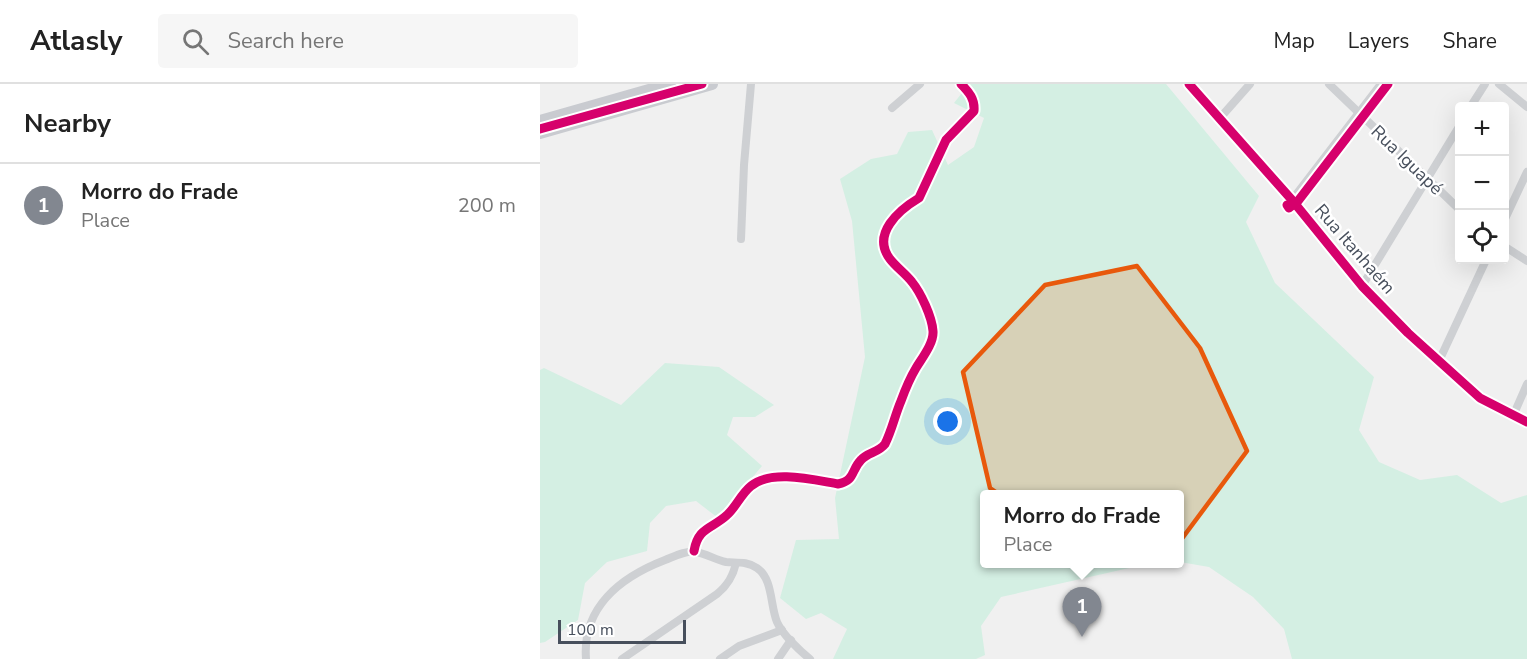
<!DOCTYPE html>
<html lang="en">
<head>
<meta charset="utf-8">
<style>
	:root { --surface:#fff; --page:#f6f6f6; --text:#222; --muted:#767676; --line:#e0e0e0; --accent:#828790 }
	body { margin:0; font-family:"Nunito Sans",sans-serif; background:var(--page); color:var(--text) }
	.controls { position:absolute; right:18px; top:18px; display:grid; overflow:hidden; border-radius:6px; box-shadow:0 6px 24px #0002 }
	.controls button { width:54px; height:54px; display:grid; place-items:center; padding:0; border:0; border-bottom:2px solid var(--line); background:var(--surface); color:var(--text); font:30px sans-serif }
	.scale { position:absolute; left:18px; bottom:15px; width:128px; box-sizing:border-box; padding-left:6px; border:3px solid #474f5c; border-top:0; font-size:16px; line-height:21px; white-space:nowrap; color:#474f5c; -webkit-text-stroke:4px #fff; paint-order:stroke }
	.you { position:absolute; left:408px; top:338px; width:21px; height:21px; margin:-15px; border:4px solid #fff; border-radius:50%; background:#1a73e8; box-shadow:0 0 0 9px #1a73e833 }
	.badge { display:grid; place-items:center; width:39px; height:39px; border-radius:50%; background:var(--accent); color:#fff; font-size:20px; font-weight:700 }
	.pin { position:absolute; translate:-50% -50px; filter:drop-shadow(0 2px 3px #0008) }
	.pin::after { content:''; position:absolute; top:32px; width:21px; height:18px; background:inherit; clip-path:polygon(0 0,100% 0,50% 100%) }
	.popup { position:absolute; left:440px; top:406px; width:204px; height:78px; box-sizing:border-box; display:grid; place-content:center; border-radius:6px; background:var(--surface); filter:drop-shadow(0 2px 4px #0005); font-size:20px; white-space:nowrap; color:var(--muted) }
	.popup b { font-size:22px; color:var(--text) }
	.popup::after { content:''; position:absolute; left:50%; top:100%; margin-left:-12px; border:12px solid transparent; border-top-color:var(--surface) }
	.list { margin:0; padding:0; list-style:none }
	h2 { display:flex; justify-content:space-between; align-items:center; height:78px; margin:0; padding:0 24px; font-size:26px }
	h2 small { font-size:20px; font-weight:400; color:var(--muted) }
	.list li { display:grid; grid-template-columns:39px 1fr auto; gap:18px; align-items:center; box-sizing:border-box; height:84px; padding:0 24px; border-top:2px solid var(--line) }
	.list b { display:block; font-size:22px; white-space:nowrap }
	.list p { margin:0; font-size:20px; white-space:nowrap; color:var(--muted) }
	.list em { font-size:20px; font-style:normal; color:var(--muted) }
	.icon { flex:none; width:33px; height:33px; fill:none; stroke:currentColor; stroke-width:2; stroke-linecap:round; stroke-linejoin:round }
	.map { position:relative; flex:none; width:987px; height:575px; overflow:hidden }
	header { display:flex; align-items:center; gap:36px; box-sizing:border-box; height:84px; padding:0 30px; background:var(--surface); border-bottom:2px solid var(--line) }
	header strong { font-size:28px }
	nav { display:flex; gap:33px; margin-inline-start:auto; font-size:21px }
	.search { width:420px; height:54px; background:var(--page); display:flex; align-items:center; gap:15px; box-sizing:border-box; padding:0 21px; border-radius:6px; color:var(--muted); font-size:22px }
	main { display:flex }
	aside { flex:1; background:var(--surface) }
	.map>svg:first-child { display:block }
</style>
</head>
<body>
<header>
<strong>Atlasly</strong>
<div class="search"><svg class="icon" aria-label="search" viewBox="0 0 24 24"><circle cx="10" cy="10" r="6"/><path d="M15 15l6 6"/></svg>Search here</div>
<nav><a>Map</a><a>Layers</a><a>Share</a></nav>
</header>
<main>
<aside>
<h2>Nearby<small></small></h2>
<ul class="list">
<li><span class="badge">1</span><div><b>Morro do Frade</b><p>Place</p></div><em>200 m</em></li>
</ul>
</aside>
<div class="map">
<svg width="987" height="575" viewBox="0 0 987 575">
	<rect width="100%" height="100%" fill="#f0f0f0"/>
	<g fill="#d4efe3">
		<path d="M429,0h197l93,112 -13,26 29,61 99,94 -15,53 20,32 41,18 37,-5 44,28 26,-8v164h-235l-8,-30 -31,-32 -44,-30 -29,-5v-68h-196v70h163l-146,33 -20,29 4,29 -9,4h-143l14,-30 -26,-16 -15,6 -26,-21 16,-58 43,-1 -4,-41 30,-141 -13,-136 -12,-42 31,-20 26,-5 11,-22 24,-2 16,35 26,-18 10,-29 -30,-15z"/>
		<path d="M125,279l54,4 55,38 -19,12h-22l-6,18 35,31 -44,52 -22,-17 -30,5 -16,17 -3,28 -40,11 -22,21 -7,37 -33,22 -5,1v-273l4,-2 77,37z"/>
	</g>
	<g fill="none" stroke-linecap="round" stroke-linejoin="round">
		<g stroke="#ced0d3" stroke-width="8">
			<path d="M649,0l103,116 70,86 46,47 72,65 47,24"/>
			<path d="M789,0l131,126"/>
			<path d="M959,0l28,23"/>
			<path d="M931,22l14,-22"/>
			<path d="M352,24l28,-24"/>
			<path d="M680,34l30,-34"/>
			<path d="M752,116l89,-116"/>
			<path d="M964,137l23,-49"/>
			<path d="M201,155l3,-74 7,-81"/>
			<path d="M964,162l23,15"/>
			<path d="M822,202l98,-161"/>
			<path d="M899,277l47,-101"/>
			<path d="M973,332l14,-32"/>
			<path d="M154,467c4,-24 18,-22 33,-36 9,-8 14,-21 24,-29 20,-17 63,-6 87,-2 17,-3 13,-14 23,-24 7,-8 17,-7 24,-16 7,-14 10,-29 16,-43 4,-11 9,-23 15,-33 6,-10 18,-25 17,-37 -1,-14 -12,-38 -21,-49 -6,-8 -16,-15 -22,-23 -19,-25 9,-49 29,-61l27,-58 28,-29c1,-12 -5,-19 -13,-27"/>
			<path d="M46,575c-4,-52 35,-82 79,-99 8,-3 21,-10 30,-8 11,1 20,8 31,10 10,1 21,-1 31,6 16,11 13,37 20,54 5,12 23,29 33,37"/>
			<path d="M82,575l95,-65c11,-9 16,-18 19,-31"/>
			<path d="M180,575l19,-13 43,-16"/>
			<path d="M238,575l13,-19"/>
		</g>
		<g stroke="#c9cbd0" stroke-width="12">
			<path d="M0,37l130,-37"/>
			<path d="M0,49l172,-49"/>
		</g>
		<defs>
			<g id="cycleway">
				<path d="M649,0l103,116 70,86 46,47 72,65 47,24"/>
				<path d="M0,45l162,-45"/>
				<path d="M747,121l2,3 9,-7 90,-117"/>
				<path d="M154,467c4,-24 18,-22 33,-36 9,-8 14,-21 24,-29 20,-17 63,-6 87,-2 17,-3 13,-14 23,-24 7,-8 17,-7 24,-16 7,-14 10,-29 16,-43 4,-11 9,-23 15,-33 6,-10 18,-25 17,-37 -1,-14 -12,-38 -21,-49 -6,-8 -16,-15 -22,-23 -19,-25 9,-49 29,-61l27,-58 28,-29c1,-12 -5,-19 -13,-27"/>
			</g>
		</defs>
		<use href="#cycleway" stroke="#fff" stroke-width="13"/>
		<use href="#cycleway" stroke="#d6006c" stroke-width="9"/>
	</g>
	<path fill="#e8590c" fill-opacity="0.2" stroke="#e8590c" stroke-width="4.5" stroke-linejoin="round" d="M597,182l63,82 47,103 -72,97 -97,1 -88,-61 -27,-116 82,-87z"/>
	<g text-anchor="middle" dominant-baseline="central" stroke-width="5" stroke-linejoin="round" paint-order="stroke">
		<g font-size="18" fill="#474f5c" stroke="#fff">
			<text transform="translate(867 76) rotate(44)">Rua Iguapé</text>
			<text transform="translate(815 165) rotate(49)">Rua Itanhaém</text>
		</g>
	</g>
</svg>
<div class="controls">
<button>+</button>
<button>−</button>
<button><svg class="icon" aria-label="locate" viewBox="0 0 24 24"><circle cx="12" cy="12" r="6"/><path d="M12 2v4M12 18v4M2 12h4M18 12h4"/></svg></button>
</div>
<div class="scale">100 m</div>
<div class="you"></div>
<div class="pin badge" style="left:542px;top:553px">1</div>
<div class="popup"><b>Morro do Frade</b>Place</div>
</div>
</main>
</body>
</html>
